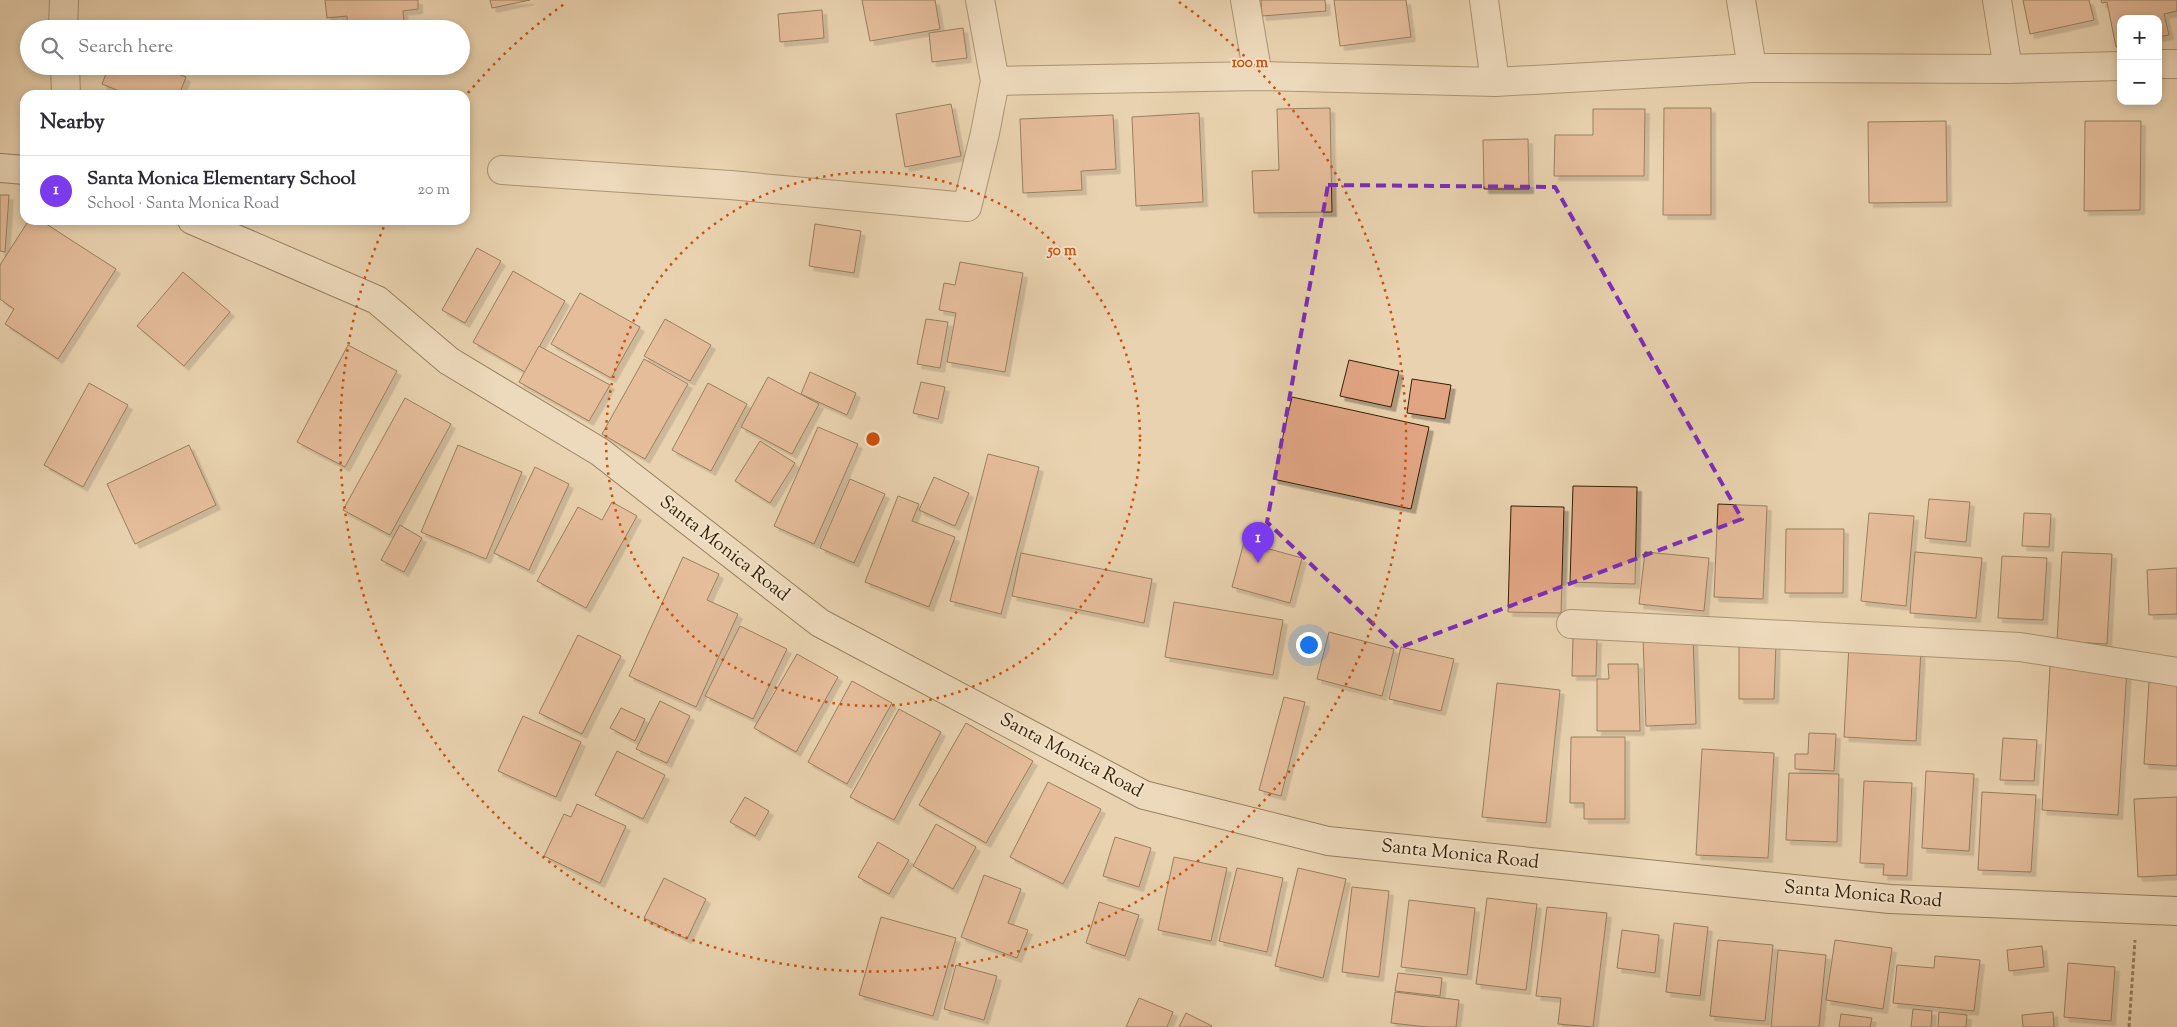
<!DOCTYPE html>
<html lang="en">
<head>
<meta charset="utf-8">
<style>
	:root { --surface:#fff; --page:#f2f2f3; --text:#2b2b33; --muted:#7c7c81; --line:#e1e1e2; --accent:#7c3aed }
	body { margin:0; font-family:"Sorts Mill Goudy",serif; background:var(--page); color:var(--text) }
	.controls { position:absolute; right:15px; top:15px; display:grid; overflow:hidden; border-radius:10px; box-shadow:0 2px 8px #0003 }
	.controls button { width:45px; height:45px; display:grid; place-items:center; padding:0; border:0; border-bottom:1px solid var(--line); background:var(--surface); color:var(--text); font:25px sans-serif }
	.you { position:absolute; left:1308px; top:644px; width:18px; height:18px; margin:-12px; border:4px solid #fff; border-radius:50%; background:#1a73e8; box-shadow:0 0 0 8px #1a73e833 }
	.badge { display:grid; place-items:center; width:32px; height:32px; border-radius:50%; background:var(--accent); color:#fff; font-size:16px; font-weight:700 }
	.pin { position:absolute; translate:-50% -41px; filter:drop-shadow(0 1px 2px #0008) }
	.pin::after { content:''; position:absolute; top:26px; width:18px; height:15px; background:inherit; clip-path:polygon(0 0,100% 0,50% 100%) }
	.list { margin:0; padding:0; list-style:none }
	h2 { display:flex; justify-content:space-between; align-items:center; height:65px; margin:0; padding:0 20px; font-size:21px }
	h2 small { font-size:16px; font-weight:400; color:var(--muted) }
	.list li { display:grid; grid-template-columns:32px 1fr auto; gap:15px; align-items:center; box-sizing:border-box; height:70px; padding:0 20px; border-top:1px solid var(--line) }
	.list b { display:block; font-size:19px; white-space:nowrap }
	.list p { margin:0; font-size:16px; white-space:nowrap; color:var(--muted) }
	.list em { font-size:16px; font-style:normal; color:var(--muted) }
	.icon { flex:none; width:28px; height:28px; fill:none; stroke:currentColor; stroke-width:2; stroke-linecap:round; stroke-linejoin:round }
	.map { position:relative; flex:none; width:2177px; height:1027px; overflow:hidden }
	.search { position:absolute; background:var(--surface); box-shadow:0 2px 8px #0003; left:20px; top:20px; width:450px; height:55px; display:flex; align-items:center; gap:12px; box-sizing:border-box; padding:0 18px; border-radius:28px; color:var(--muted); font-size:19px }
	.panel { position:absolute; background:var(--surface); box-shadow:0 2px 8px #0003; left:20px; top:90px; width:450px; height:135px; border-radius:15px }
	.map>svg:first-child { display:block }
</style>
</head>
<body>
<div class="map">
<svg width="2177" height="1027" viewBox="0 0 2177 1027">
	<defs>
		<filter id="shadow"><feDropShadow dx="4.5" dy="4.5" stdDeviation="0" flood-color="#0004"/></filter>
	</defs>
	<rect width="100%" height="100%" fill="#e9d2af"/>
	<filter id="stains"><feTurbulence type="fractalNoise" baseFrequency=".004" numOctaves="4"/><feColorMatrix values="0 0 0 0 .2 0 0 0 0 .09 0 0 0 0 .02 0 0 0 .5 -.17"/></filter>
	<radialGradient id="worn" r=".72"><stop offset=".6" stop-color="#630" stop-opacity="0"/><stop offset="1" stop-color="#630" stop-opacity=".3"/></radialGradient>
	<g fill="#e1a584" stroke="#361e00" filter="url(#shadow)">
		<path d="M325,0h93v9l-15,2 1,13 -56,5 -1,-13 -20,2z"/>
		<path d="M490,0h40l-38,8z"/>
		<path d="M862,0h73l5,29 -70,12z"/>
		<path d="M1261,0h64l1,11 -64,5z"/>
		<path d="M1334,0h72l5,37 -71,9z"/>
		<path d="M2023,0h66l5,20 -64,14z"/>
		<path d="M2101,0h76v11l-13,3 5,21 -11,2v-18h-37v27l-5,1 -9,-45 -5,1z"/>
		<path d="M822,10l2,28 -44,4 -2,-28z"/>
		<path d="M963,28l4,30 -35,4 -3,-29z"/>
		<path d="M109,66h49l28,11 -7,18h-50l-27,-11z"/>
		<path d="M951,104l10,52 -56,11 -9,-53z"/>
		<path d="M1330,108l2,104 -78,1 -2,-42 27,-1 -2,-61z"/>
		<path d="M1664,108h47v107h-48z"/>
		<path d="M1593,109h52l-1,67h-90l1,-41h38z"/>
		<path d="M1199,113l4,89 -67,4 -4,-89z"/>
		<path d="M1113,115l3,54 -35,2 1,19 -59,3 -3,-74z"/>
		<path d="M1946,121l1,81 -78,1 -1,-81z"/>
		<path d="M2085,121h56l-1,89 -56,1z"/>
		<path d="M1528,139l1,50h-45l-1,-49z"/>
		<path d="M0,195h9l-4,57 -5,-1z"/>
		<path d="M29,220h11l76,49 -58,90 -53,-35 9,-15 -14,-10v-34z"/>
		<path d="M815,224l46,7 -7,42 -45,-7z"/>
		<path d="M477,248l24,13 -36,62 -23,-13z"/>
		<path d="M960,262l63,11 -18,99 -58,-10 9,-49 -17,-3 5,-27 11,2z"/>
		<path d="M513,271l52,30 -40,71 -52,-30z"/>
		<path d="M183,272l47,40 -46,54 -47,-40z"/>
		<path d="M580,293l60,34 -29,51 -60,-34z"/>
		<path d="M665,319l46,26 -21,36 -46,-25z"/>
		<path d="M926,319l22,3 -8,46 -23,-4z"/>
		<path d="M348,345l49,26 -52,96 -48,-25z"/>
		<path d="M539,346l71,39 -21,36 -70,-39z"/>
		<path d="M644,359l44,25 -43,75 -43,-25z"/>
		<path d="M1349,360l50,11 -8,36 -51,-11z"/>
		<path d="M810,372l46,21 -9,22 -46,-21z"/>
		<path d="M768,377l51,27 -27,50 -51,-27z"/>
		<path d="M1412,379l39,6 -6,34 -38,-6z"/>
		<path d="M921,382l24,5 -7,32 -25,-6z"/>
		<path d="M89,383l39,22 -45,82 -39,-22z"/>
		<path d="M708,383l39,21 -36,67 -39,-21z"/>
		<path d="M1292,397l137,30 -18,82 -138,-30z"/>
		<path d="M405,398l46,26 -61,111 -47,-25z"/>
		<path d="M818,427l40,17 -44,100 -40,-18z"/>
		<path d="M760,441l35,22 -25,40 -35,-22z"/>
		<path d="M189,445l27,60 -81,39 -28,-60z"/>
		<path d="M458,445l64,27 -36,87 -65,-27z"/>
		<path d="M988,454l51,13 -38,147 -51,-13z"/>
		<path d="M535,467l34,17 -40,86 -35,-17z"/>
		<path d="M934,477l35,16 -14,33 -36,-16z"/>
		<path d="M850,479l35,15 -31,69 -34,-15z"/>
		<path d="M1573,486l64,1 -2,97 -65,-2z"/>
		<path d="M898,496l21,8 -7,17 43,16 -26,70 -64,-25z"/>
		<path d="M1929,499l41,3 -4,40 -41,-4z"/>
		<path d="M612,502l25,14 -51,92 -49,-27 41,-74 24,13z"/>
		<path d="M1718,504l49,2 -4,93 -49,-2z"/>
		<path d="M1511,506l53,1 -3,106 -53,-1z"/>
		<path d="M1869,513l45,3 -8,90 -45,-5z"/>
		<path d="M2024,513l27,1 -2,33 -27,-1z"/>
		<path d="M400,525l22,13 -18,34 -23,-12z"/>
		<path d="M1786,529h58l-1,64h-58z"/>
		<path d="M1244,542l58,16 -12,45 -58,-16z"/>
		<path d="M1645,552l64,6 -5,53 -65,-7z"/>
		<path d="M1915,552l67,6 -6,60 -66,-5z"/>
		<path d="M2062,552l50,2 -5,90 -50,-3z"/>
		<path d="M1021,553l131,26 -8,44 -132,-27z"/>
		<path d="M2002,556l45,2 -4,62 -45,-2z"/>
		<path d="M683,557l36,17 -12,26 31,14 -42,93 -67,-31z"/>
		<path d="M2177,568v46l-28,1 -2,-45z"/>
		<path d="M1174,602l109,18 -10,55 -108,-18z"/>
		<path d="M740,626l47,23 -34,70 -48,-23z"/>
		<path d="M1329,632l65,17 -12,47 -65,-17z"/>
		<path d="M578,635l43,21 -39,78 -43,-21z"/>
		<path d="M1693,636l3,88 -50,2 -3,-89z"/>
		<path d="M1573,638l24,1 -1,37h-24z"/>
		<path d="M1739,643h37l-2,56h-35z"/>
		<path d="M1849,645l72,4 -5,92 -72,-4z"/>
		<path d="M1401,647l53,12 -13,52 -52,-12z"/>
		<path d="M797,654l41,23 -42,75 -42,-24z"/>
		<path d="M1608,664h30l2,67h-43v-52h12z"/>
		<path d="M2050,666l77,3 -9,146 -76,-5z"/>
		<path d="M852,681l40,22 -45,81 -39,-22z"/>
		<path d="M2149,682l28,2v82l-33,-2z"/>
		<path d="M1497,683l63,7 -14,133 -64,-6z"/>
		<path d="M1284,697l21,5 -24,94 -22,-6z"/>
		<path d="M660,701l30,15 -23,47 -31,-14z"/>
		<path d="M621,708l24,11 -10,22 -25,-13z"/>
		<path d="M899,709l42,23 -47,88 -44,-23z"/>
		<path d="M523,716l58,26 -25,55 -58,-26z"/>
		<path d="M966,723l67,38 -47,82 -67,-38z"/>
		<path d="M1809,733l27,1 -2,37 -39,-2v-15h13z"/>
		<path d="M1571,737h54v82h-41v-16h-14z"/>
		<path d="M2003,738l34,2 -3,41 -34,-1z"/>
		<path d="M1702,749l72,4 -6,105 -72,-3z"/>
		<path d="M617,751l48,24 -22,44 -48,-24z"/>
		<path d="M1926,771l48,3 -5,77 -47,-3z"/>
		<path d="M1789,773l50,1 -2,68 -51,-2z"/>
		<path d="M1864,781l48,2 -5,93 -24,-1 1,-11 -24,-1z"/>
		<path d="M1048,782l53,27 -38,75 -53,-27z"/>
		<path d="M1982,792l54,3 -5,77 -53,-2z"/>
		<path d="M745,797l24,14 -14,25 -25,-14z"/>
		<path d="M2177,797v78l-39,2 -4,-78z"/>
		<path d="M577,804l49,22 -26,57 -56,-27 20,-42 7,3z"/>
		<path d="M936,824l40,23 -23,42 -40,-23z"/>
		<path d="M1115,837l36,11 -12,39 -36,-11z"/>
		<path d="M878,842l31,18 -20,34 -31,-17z"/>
		<path d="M1174,857l53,11 -16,73 -53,-11z"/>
		<path d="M1237,868l46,10 -16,74 -48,-11z"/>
		<path d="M1298,868l48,11 -23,99 -48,-12z"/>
		<path d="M984,875l37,14 -13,34 20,7 -11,28 -56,-21z"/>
		<path d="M664,878l42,21 -19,40 -43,-21z"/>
		<path d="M1352,887l37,4 -10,86 -37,-5z"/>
		<path d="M1487,898l50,6 -11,86 -50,-6z"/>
		<path d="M1409,900l66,8 -8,67 -66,-8z"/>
		<path d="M1099,902l40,13 -14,41 -39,-13z"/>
		<path d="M1547,907l60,6 -14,114 -35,-3 3,-26 -25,-2z"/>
		<path d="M881,917l75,21 -23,78 -74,-21z"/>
		<path d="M1674,923l34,4 -8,69 -34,-4z"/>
		<path d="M1622,930l37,5 -4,38 -38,-5z"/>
		<path d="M1718,940l55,5 -8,76 -55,-5z"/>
		<path d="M1835,940l57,8 -9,61 -57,-9z"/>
		<path d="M2042,946l2,21 -35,4 -2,-21z"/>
		<path d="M1778,950l48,5 -7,72h-48z"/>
		<path d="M1935,956l45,4 -6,51 -81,-8 4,-38 37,3z"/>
		<path d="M2068,963l47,4 -4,54 -47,-4z"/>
		<path d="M956,965l41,11 -13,44 -40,-11z"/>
		<path d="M1398,973l44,5 -2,18 -45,-5z"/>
		<path d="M1395,992l64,8 -3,27h-29l-36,-4z"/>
		<path d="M1139,998l34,14 -6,15h-41z"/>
		<path d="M1913,1009l19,2 -1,16h-20z"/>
		<path d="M1939,1012l28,3 -1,12h-28z"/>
		<path d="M2053,1012l1,15h-31l-1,-12z"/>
		<path d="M1186,1013l26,13 -1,1h-32z"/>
		<path d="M1841,1014l31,4 -2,9h-31z"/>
	</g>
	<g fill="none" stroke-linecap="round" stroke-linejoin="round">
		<defs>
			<g id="street">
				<path d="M1245,0l13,76"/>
				<path d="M1484,0l11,82"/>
				<path d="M1741,0l11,68"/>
				<path d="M1997,0l11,69"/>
				<path d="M63,29l1,-29"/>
				<path d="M2158,64h19"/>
				<path d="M65,66l1,29"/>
				<path d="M995,81l263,-5 237,6 257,-14 256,1 113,-3"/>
				<path d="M502,170l228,15 237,22 18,-74 10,-52 -15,-81"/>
				<path d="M1571,624l449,23 157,25"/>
			</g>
			<g id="secondary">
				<path d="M0,168l25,2"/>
				<path d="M192,220l185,80 72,61 151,91 220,171 324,172 184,46 562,58 287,12"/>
			</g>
		</defs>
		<use href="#street" stroke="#634b2c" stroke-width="30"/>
		<use href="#secondary" stroke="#361e00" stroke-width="30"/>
		<path stroke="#361e00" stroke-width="3" stroke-dasharray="4 2.5" stroke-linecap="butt" d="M2129,1027l6,-87"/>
		<use href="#street" stroke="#f1e2cb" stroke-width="28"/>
		<use href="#secondary" stroke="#f1e2cb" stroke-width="28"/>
	</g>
	<path d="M0 0H2177V1027H0ZM1328,185l227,2 187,332 -344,129 -131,-126z" fill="#e9d2af" fill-opacity=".55" fill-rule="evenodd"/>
	<path fill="none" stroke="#7b2cbf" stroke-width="4" stroke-dasharray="10 6" stroke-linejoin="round" d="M1328,185l227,2 187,332 -344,129 -131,-126z"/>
	<g fill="none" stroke="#cd500a" stroke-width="2.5" stroke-dasharray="2.5 5">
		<circle cx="873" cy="439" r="267"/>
		<path d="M468 93A533 533 0 0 1 567 2M1179 2A533 533 0 1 1 386 222"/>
	</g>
	<g text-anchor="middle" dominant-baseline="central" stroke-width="4" stroke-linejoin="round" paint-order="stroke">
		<g font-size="19" fill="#361e00" stroke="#f1e2cb">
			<text transform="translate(724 549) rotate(38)">Santa Monica Road</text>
			<text transform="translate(1071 756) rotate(28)">Santa Monica Road</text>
			<text transform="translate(1460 855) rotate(6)">Santa Monica Road</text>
			<text transform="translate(1863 895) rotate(5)">Santa Monica Road</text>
		</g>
	</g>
	<circle cx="873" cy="439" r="8" fill="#cd500a" stroke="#f1e2cb" stroke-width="2.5"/>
	<g font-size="15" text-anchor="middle" font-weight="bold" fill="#cd500a" stroke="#f1e2cb" stroke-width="4" stroke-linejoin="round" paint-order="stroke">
		<text x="1250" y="67">100 m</text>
		<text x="1062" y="255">50 m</text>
	</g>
	<rect width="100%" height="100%" filter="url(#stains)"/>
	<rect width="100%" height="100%" fill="url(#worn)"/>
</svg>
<div class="controls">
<button>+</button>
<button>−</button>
</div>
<div class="you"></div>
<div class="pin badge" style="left:1258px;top:563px">1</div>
<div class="search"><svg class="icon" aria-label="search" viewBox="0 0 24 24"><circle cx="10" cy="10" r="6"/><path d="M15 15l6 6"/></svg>Search here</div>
<section class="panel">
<h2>Nearby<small></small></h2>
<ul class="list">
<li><span class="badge">1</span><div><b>Santa Monica Elementary School</b><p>School · Santa Monica Road</p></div><em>20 m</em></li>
</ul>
</section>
</div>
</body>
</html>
